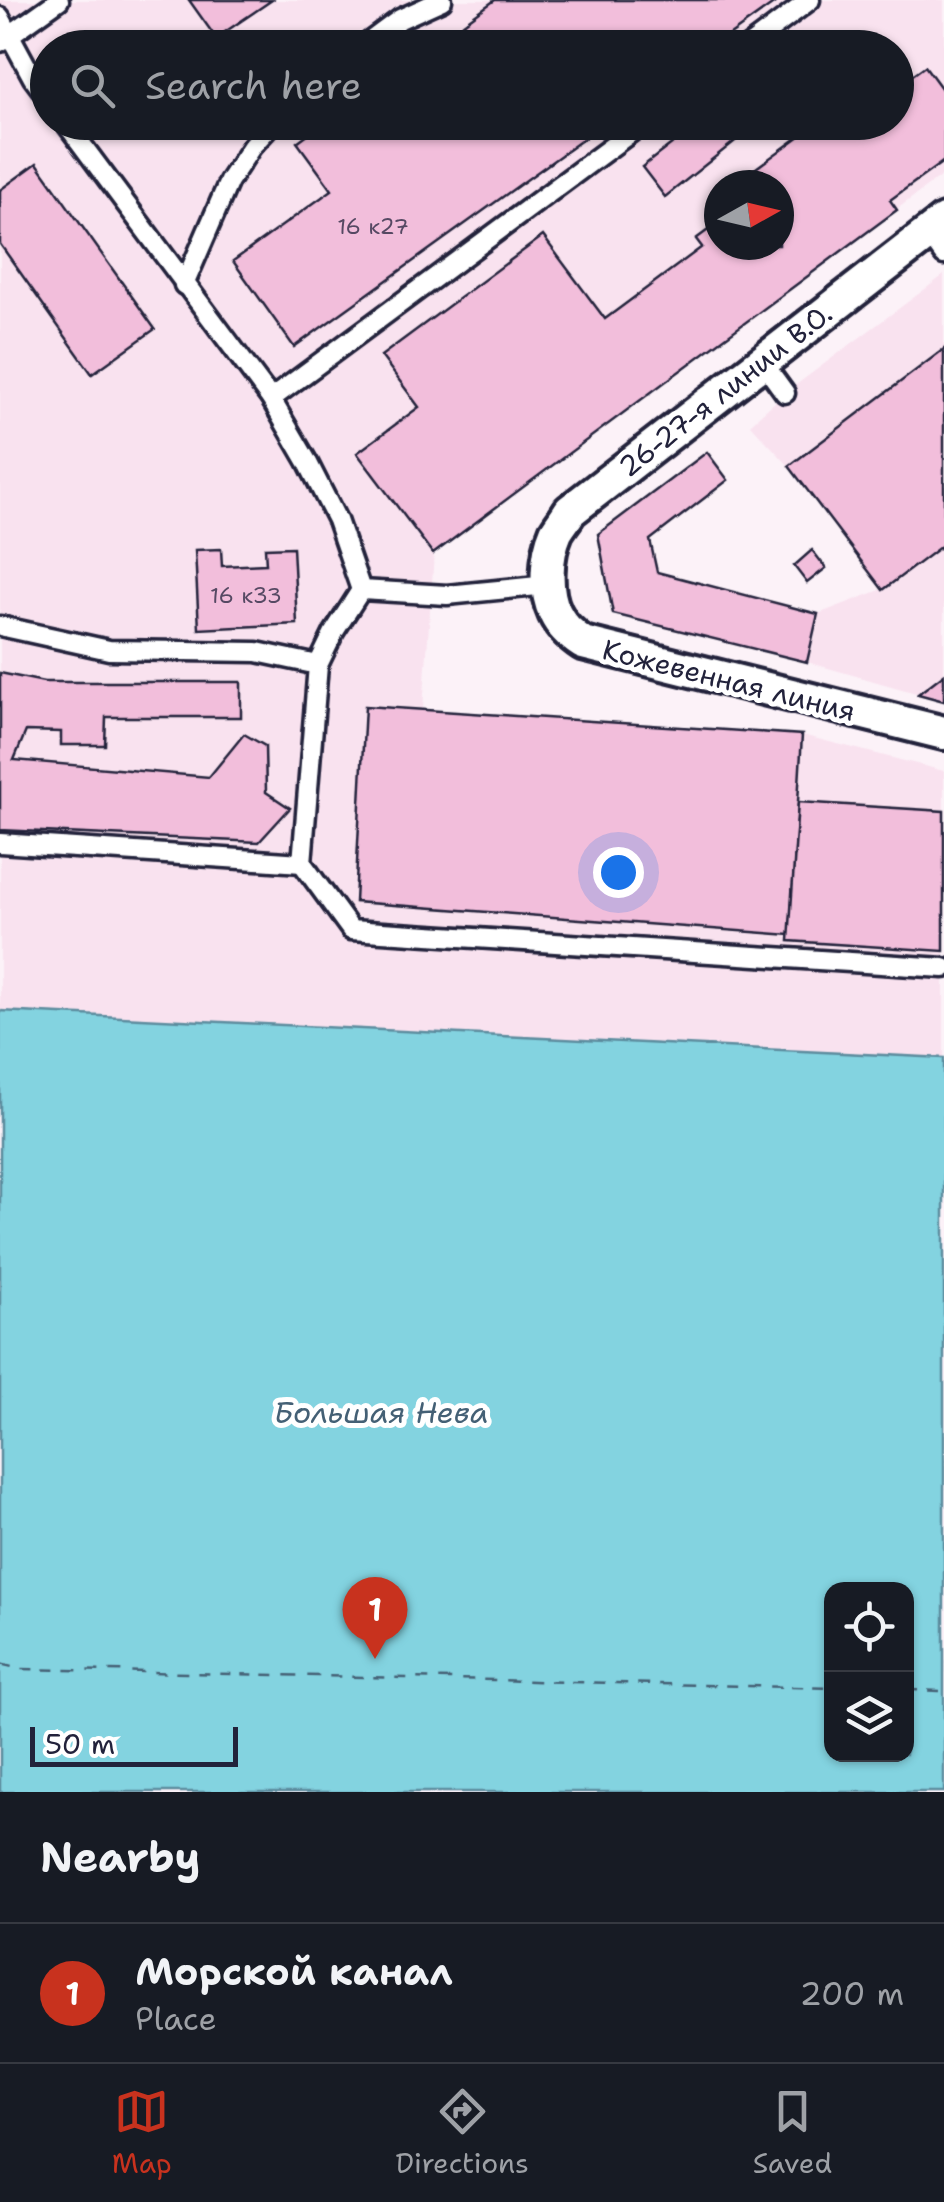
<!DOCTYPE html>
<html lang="en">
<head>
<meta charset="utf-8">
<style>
	:root { --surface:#171b24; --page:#20242c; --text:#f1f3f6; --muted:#9ea1a6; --line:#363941; --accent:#c8321e }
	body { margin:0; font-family:"Shantell Sans",sans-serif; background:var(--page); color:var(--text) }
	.controls { position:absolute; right:30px; bottom:30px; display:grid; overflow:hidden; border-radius:20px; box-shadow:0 2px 8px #0004 }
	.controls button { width:90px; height:90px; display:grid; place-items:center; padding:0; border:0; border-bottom:2px solid var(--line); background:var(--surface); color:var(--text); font:50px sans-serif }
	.compass { position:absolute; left:704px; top:170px; width:90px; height:90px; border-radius:50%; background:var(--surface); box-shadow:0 2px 8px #0004; rotate:82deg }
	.scale { position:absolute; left:30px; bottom:25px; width:208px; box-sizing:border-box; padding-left:10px; border:5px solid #22223b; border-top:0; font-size:28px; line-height:35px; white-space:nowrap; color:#22223b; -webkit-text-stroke:8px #fff; paint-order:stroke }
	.you { position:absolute; left:618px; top:872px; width:35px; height:35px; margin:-25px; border:8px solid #fff; border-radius:50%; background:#1a73e8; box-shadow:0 0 0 15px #1a73e833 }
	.badge { display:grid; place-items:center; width:65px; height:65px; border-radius:50%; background:var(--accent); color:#fff; font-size:32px; font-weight:700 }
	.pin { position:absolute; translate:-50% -82px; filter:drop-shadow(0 2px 5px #0008) }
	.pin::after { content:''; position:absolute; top:52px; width:35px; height:30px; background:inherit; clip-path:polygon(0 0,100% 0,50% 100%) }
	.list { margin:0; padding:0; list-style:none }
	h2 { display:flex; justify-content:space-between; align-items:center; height:130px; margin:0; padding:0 40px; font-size:42px }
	h2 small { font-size:32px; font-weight:400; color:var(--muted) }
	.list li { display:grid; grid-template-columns:65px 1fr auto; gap:30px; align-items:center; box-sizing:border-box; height:140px; padding:0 40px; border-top:2px solid var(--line) }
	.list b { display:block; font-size:38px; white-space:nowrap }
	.list p { margin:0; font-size:32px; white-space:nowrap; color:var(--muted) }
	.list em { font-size:32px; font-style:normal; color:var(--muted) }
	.icon { flex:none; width:55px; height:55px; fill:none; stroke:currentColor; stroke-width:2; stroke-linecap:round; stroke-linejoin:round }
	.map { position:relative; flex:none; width:944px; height:1792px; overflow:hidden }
	.search { position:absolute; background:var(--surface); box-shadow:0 2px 8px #0004; left:30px; right:30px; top:30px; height:110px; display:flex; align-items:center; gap:25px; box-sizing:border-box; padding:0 35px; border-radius:55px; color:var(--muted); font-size:38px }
	.sheet { height:270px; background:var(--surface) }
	nav { display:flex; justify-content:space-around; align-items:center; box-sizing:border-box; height:140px; border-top:2px solid var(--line); background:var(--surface); font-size:28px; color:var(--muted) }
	nav a { display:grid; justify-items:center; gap:5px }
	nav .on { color:var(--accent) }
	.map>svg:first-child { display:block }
</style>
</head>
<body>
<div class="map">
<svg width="944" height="1792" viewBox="0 0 944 1792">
	<rect width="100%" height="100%" fill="#fcf2f8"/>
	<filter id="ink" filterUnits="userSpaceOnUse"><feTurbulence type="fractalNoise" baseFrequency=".01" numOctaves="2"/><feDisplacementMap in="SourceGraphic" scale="20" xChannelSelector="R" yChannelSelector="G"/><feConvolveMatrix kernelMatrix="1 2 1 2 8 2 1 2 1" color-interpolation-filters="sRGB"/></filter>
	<g filter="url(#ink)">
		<g fill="#f9e2ef" fill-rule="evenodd">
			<path d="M0,0h944v174l-510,380 -11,155 379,26 142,36v287l-944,-47zM48,48h848v74h-848zM719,185h60v60h-60z"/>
			<path d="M944,275v426l-137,-39 11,-48 65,-25 -94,-123 -39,-42 35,-31z"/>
		</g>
		<path fill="#83d3e0" stroke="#5c8c9e" stroke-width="2.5" fill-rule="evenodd" d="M0,1011l944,47v734h-944zM832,1590h74v164h-74z"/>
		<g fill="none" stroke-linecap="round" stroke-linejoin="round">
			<g stroke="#446075" stroke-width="2.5" stroke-dasharray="12 10" stroke-linecap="butt">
				<path d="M0,1664l20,5 812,19"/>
				<path d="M906,1690l38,1"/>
			</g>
		</g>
		<g fill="#f2bedb" stroke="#22223b" stroke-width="2.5">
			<path d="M189,0h83l-56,38z"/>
			<path d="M495,0h284l-67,48h-283z"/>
			<path d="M925,66l19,26v69l-54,39 7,10 -464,344 -76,-101 62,-46 -38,-51 162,-120 62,83 97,-72 -6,-8 23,-17v23h60v-60h-34l-4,-6 78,-57h7l8,11 14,-11h48v-35z"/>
			<path d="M324,122h283l-313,225 -61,-86 99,-71 -35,-48z"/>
			<path d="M679,122h80l-94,75 -23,-30 45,-35z"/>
			<path d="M37,163l118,166 -63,45 -92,-130v-54z"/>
			<path d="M944,349v195l-61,46 -94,-124z"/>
			<path d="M707,452l21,28 -78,60 7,32 161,42 -11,48 -194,-48 -15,-80z"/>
			<path d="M293,547l4,77 -98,5 -4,-79 26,-1 1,17 44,-2 -1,-16z"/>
			<path d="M812,550l14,18 -19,15 -13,-17z"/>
			<path d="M0,673l44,9h197v35h-135l-1,28h-44v-13l-35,-1 -12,29 195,17 35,-43 21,12 1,46 24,16 -31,34 -259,-12z"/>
			<path d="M944,674v27l-26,-7z"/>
			<path d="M365,706l437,29 -12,200 -435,-33z"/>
			<path d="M798,802l146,9v140l-155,-10z"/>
		</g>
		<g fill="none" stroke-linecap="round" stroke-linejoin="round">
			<defs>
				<g id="service">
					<path d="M0,17l33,61 15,20"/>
					<path d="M0,42l59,-42"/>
					<path d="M361,48l39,-29 42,-19"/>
					<path d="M746,48l64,-48"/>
					<path d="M65,122l206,277 36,62 30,59 24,70 86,5 101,-10"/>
					<path d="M928,233l16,22"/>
					<path d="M184,285l45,-104 23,-35 22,-24"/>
					<path d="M761,360l24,33"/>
					<path d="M271,399l374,-277"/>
					<path d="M361,590l-27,42 -16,33 -16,198 49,67 593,38"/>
					<path d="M0,626l109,24 148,2 61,13"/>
					<path d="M0,843l302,20"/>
				</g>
				<path id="minor" d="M944,221l-374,290c-4,7 -10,14 -14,21 -10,23 -12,58 -1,81 6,13 16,22 28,30l361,90"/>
			</defs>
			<use href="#service" stroke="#22223b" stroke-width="25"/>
			<use href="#minor" stroke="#22223b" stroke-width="40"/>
			<use href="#service" stroke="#fff" stroke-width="18"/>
			<use href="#minor" stroke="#fff" stroke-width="32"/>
		</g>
	</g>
	<g text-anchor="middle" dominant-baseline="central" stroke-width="10" stroke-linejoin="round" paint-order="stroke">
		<g font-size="22" fill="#564963">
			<text x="373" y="226">16 к27</text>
			<text x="246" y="595">16 к33</text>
		</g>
		<g font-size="28" fill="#22223b" stroke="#fff">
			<text transform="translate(725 390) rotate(-38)">26-27-я линии В.О.</text>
			<text transform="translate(729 680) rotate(14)">Кожевенная линия</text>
		</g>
		<g font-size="30" font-style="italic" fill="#446075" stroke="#fff">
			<text x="381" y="1412">Большая Нева</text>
		</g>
	</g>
</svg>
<div class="controls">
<button><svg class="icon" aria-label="locate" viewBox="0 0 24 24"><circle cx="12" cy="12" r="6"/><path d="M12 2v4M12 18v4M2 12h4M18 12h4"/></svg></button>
<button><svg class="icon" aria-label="layers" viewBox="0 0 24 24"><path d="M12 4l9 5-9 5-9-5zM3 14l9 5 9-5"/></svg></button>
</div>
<svg class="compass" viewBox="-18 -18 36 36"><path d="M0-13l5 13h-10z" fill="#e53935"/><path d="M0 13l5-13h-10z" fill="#9ea1a6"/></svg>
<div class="scale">50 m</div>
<div class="you"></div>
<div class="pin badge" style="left:375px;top:1659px">1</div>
<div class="search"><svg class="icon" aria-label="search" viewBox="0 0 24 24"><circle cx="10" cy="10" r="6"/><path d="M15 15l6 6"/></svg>Search here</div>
</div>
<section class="sheet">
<h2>Nearby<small></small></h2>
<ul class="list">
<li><span class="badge">1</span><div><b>Морской канал</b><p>Place</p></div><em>200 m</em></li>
</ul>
</section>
<nav>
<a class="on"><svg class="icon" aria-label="map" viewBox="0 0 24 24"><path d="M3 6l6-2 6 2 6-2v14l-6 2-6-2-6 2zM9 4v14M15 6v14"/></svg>Map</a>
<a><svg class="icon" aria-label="directions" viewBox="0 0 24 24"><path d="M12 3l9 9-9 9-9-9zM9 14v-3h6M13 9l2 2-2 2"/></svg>Directions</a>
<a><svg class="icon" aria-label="saved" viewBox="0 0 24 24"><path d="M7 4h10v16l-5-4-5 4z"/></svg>Saved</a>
</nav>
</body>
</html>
